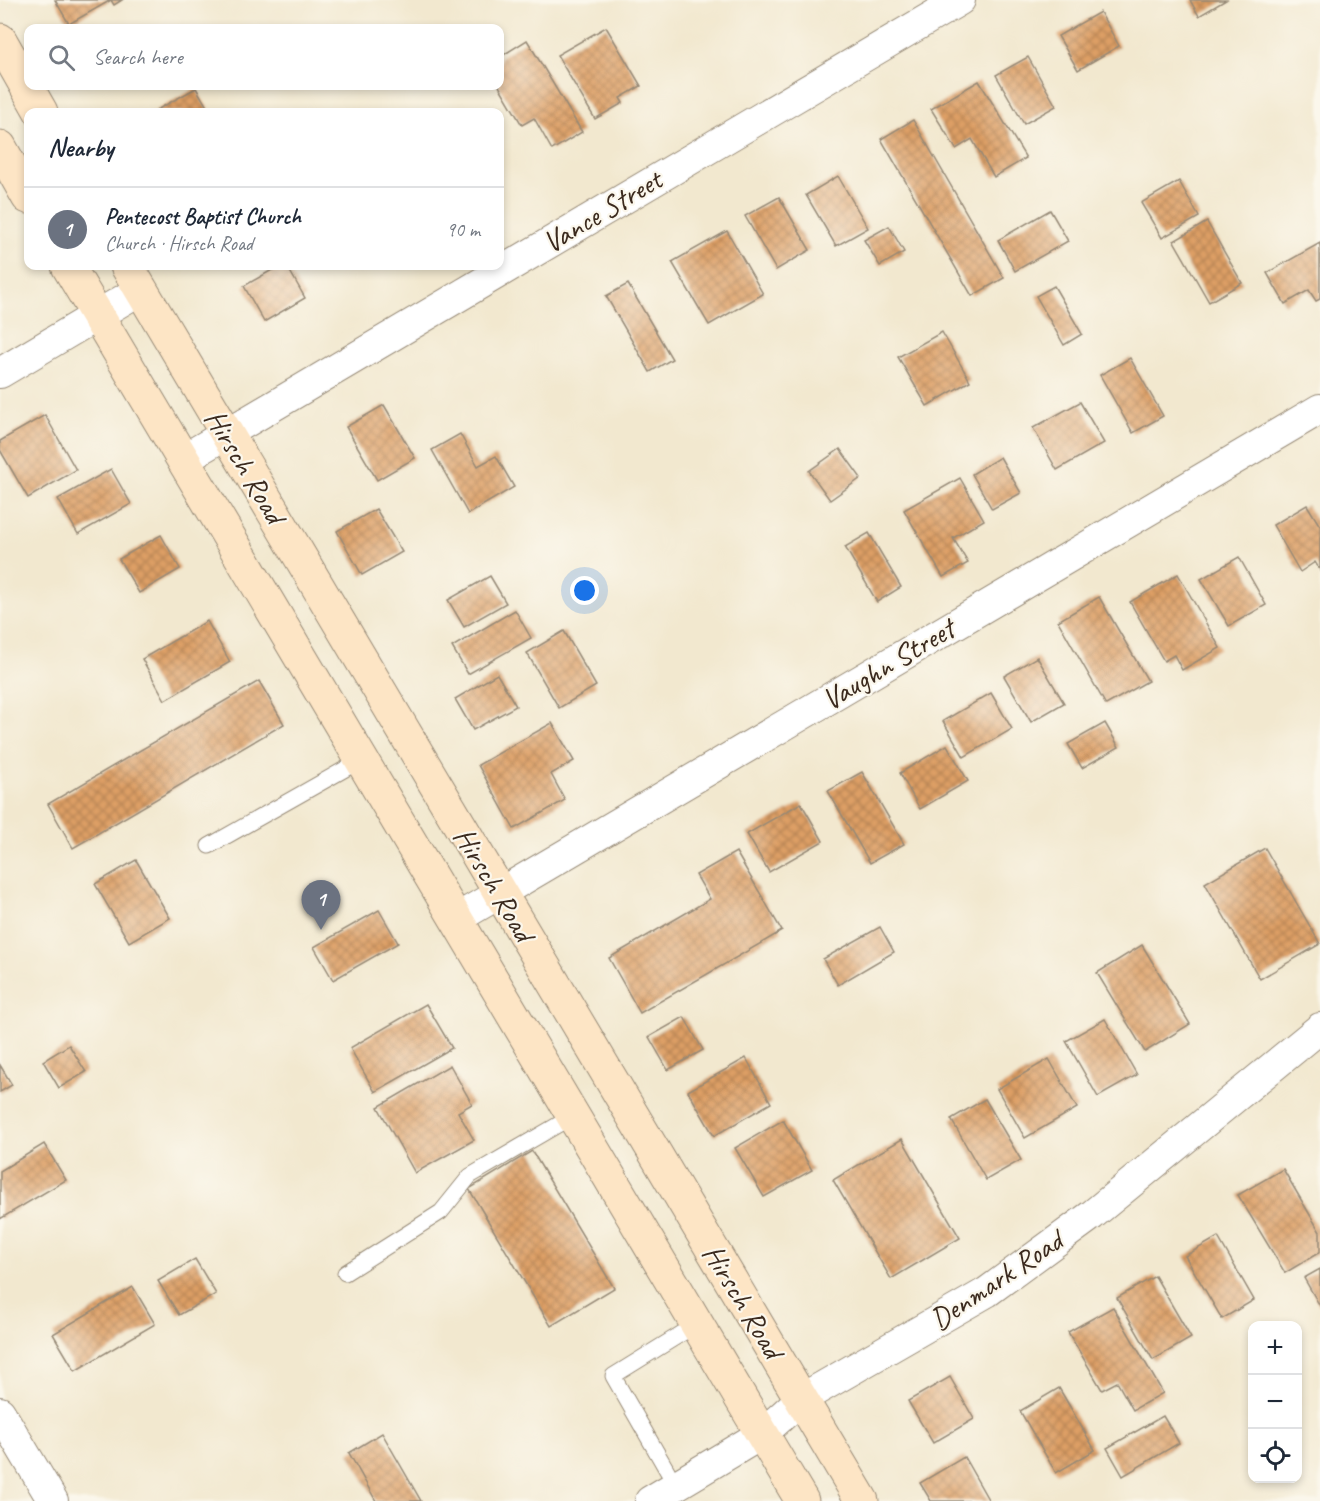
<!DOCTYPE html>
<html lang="en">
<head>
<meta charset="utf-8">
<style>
	:root { --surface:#fff; --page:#f2f2f3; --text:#1f2937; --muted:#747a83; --line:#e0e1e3; --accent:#c8321e }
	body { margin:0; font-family:Caveat,sans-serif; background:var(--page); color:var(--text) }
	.controls { position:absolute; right:18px; bottom:18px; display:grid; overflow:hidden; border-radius:12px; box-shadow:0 3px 9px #0003 }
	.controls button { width:54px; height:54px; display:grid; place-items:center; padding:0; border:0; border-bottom:2px solid var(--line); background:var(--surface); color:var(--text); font:30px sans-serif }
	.you { position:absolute; left:585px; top:591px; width:21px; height:21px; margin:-15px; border:4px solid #fff; border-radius:50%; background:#1a73e8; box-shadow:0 0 0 9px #1a73e833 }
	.badge { display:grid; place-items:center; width:39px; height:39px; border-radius:50%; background:var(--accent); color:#fff; font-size:20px; font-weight:700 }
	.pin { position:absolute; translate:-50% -50px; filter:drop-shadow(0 2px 3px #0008) }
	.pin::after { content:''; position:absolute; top:32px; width:21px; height:18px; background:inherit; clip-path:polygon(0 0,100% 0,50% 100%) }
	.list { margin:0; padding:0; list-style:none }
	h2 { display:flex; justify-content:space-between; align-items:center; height:78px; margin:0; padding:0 24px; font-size:26px }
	h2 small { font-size:20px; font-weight:400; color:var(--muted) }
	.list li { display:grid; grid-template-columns:39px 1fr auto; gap:18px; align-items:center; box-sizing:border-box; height:84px; padding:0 24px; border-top:2px solid var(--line) }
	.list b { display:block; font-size:22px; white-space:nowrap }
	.list p { margin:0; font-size:20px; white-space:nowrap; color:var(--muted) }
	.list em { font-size:20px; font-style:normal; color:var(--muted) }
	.icon { flex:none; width:33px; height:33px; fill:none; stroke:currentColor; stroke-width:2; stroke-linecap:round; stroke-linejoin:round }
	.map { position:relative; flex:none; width:1320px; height:1501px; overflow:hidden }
	.search { position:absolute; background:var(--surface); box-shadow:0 3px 9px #0003; left:24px; top:24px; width:480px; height:66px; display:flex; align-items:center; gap:15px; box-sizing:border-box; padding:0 21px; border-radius:12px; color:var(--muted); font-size:22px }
	.panel { position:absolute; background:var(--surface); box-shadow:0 3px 9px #0003; left:24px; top:108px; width:480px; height:162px; border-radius:12px }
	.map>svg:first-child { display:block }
</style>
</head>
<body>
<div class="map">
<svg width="1320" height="1501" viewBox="0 0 1320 1501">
	<defs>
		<pattern id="building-cross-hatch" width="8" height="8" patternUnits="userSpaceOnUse" patternTransform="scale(1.5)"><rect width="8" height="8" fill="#dd9f65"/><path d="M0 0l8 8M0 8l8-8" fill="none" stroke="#b48253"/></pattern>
	</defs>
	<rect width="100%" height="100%" fill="#fbf7ec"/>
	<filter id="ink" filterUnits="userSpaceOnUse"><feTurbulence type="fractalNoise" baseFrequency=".0167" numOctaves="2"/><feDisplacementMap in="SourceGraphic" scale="12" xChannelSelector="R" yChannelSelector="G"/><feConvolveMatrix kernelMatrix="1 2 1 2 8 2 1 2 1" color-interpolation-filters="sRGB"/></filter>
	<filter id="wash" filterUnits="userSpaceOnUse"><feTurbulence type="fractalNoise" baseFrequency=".008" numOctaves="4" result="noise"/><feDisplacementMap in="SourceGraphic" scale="24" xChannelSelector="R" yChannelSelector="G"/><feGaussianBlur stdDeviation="1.35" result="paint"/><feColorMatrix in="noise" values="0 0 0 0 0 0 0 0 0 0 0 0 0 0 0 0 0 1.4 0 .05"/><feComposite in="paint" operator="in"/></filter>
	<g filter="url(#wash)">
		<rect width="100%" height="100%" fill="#f2e8cf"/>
		<g id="blocks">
			<g fill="url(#building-cross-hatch)">
				<path d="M55,0h67l-8,5 -3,-5 -42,24z"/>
				<path d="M1190,0h36l-27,16z"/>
				<path d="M1100,12l19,34 -41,24 -20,-34z"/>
				<path d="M606,27l35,59 -21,12 3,5 -28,16 -38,-64z"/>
				<path d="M527,40l55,92 -30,18 -18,-32 -12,7 -23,-39 1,-29z"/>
				<path d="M1028,57l28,49 -32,18 -28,-49z"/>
				<path d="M979,81l47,77 -32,19 -22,-38 -16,10 -25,-40z"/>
				<path d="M196,88l14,24h-57z"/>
				<path d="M913,120l91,158 -32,18 -91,-157z"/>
				<path d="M838,176l30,52 -32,18 -30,-51z"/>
				<path d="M1179,181l20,36 -37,21 -21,-35z"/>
				<path d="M779,197l31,53 -34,20 -31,-54z"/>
				<path d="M1050,210l18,31 -53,30 -17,-31z"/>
				<path d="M1207,222l35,61 -33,19 -35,-61z"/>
				<path d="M889,226l15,26 -24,14 -16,-26z"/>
				<path d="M727,231l36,63 -54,31 -37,-63z"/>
				<path d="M1320,243v56l-4,2 -7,-11 -24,14 -18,-31z"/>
				<path d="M279,266h8l18,32 -41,24 -20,-36z"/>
				<path d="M628,284l44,75 -22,13 -44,-76z"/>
				<path d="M1054,286l28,48 -18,11 -28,-49z"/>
				<path d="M942,332l28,49 -43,25 -29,-49z"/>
				<path d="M1130,358l33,58 -30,17 -33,-58z"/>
				<path d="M1080,402l24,41 -47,27 -24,-42z"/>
				<path d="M384,405l31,53 -38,22 -31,-53z"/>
				<path d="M45,415l31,55 -48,28 -28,-48v-9z"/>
				<path d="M460,434l18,32 18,-10 18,31 -46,27 -36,-64z"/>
				<path d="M840,449l21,29 -31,22 -21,-29z"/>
				<path d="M1000,457l21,36 -29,16 -20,-35z"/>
				<path d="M111,469l20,35 -53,30 -20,-35z"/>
				<path d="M960,478l24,42 -31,18 15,25 -25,14 -39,-67z"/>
				<path d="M1307,505l13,21v44l-5,-8 -15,10 -27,-47z"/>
				<path d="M376,509l26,43 -40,23 -25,-44z"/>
				<path d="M869,533l32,54 -24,15 -32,-55z"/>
				<path d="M161,535l19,34 -41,24 -20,-34z"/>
				<path d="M1239,557l27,48 -37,21 -28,-47z"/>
				<path d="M1178,574l42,74 -38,22 -8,-15 -10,6 -34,-59z"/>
				<path d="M490,576l16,27 -42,24 -16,-27z"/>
				<path d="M1099,597l49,84 -42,24 -48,-84z"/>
				<path d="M515,610l16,28 -63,36 -16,-27z"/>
				<path d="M207,621l23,41 -65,38 -23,-41z"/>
				<path d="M564,631l32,55 -37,22 -32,-55z"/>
				<path d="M1037,657l27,46 -33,19 -27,-46z"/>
				<path d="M497,674l19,32 -43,24 -18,-31z"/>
				<path d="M259,681l25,43 -211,124 -25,-44z"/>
				<path d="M991,693l21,36 -48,28 -21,-36z"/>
				<path d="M552,723l22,38 -23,13 14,26 -51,29 -36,-64z"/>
				<path d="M1105,723l14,24 -37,21 -14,-24z"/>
				<path d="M947,745l21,36 -48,28 -20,-36z"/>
				<path d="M862,772l42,72 -34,19 -42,-72z"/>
				<path d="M801,803l22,38 -54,31 -22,-38z"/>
				<path d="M1265,848l55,96 -60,35 -55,-96z"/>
				<path d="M736,852l46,79 -142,82 -31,-55 101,-59 -14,-24z"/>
				<path d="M136,860l34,58 -41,24 -34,-58z"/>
				<path d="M379,910l19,33 -65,37 -19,-33z"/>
				<path d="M880,927l14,25 -56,33 -15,-26z"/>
				<path d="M1142,945l48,79 -45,28 -48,-79z"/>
				<path d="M426,1004l26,44 -77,44 -25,-44z"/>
				<path d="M684,1017l19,33 -35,20 -19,-33z"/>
				<path d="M1105,1019l32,56 -39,22 -32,-56z"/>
				<path d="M69,1045l17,27 -27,16 -16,-27z"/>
				<path d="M746,1058l25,45 -57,33 -26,-45z"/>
				<path d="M1049,1059l28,49 -52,30 -28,-49z"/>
				<path d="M0,1065l12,20 -12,7z"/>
				<path d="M450,1065l22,39 -14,8 16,28 -59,33 -37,-66z"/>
				<path d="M985,1099l36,61 -35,20 -35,-61z"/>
				<path d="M783,1120l29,50 -48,27 -29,-49z"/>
				<path d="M902,1139l58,99 -69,41 -58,-99z"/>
				<path d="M44,1144l22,36 -66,39v-48z"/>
				<path d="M532,1151l82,137 -63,38 -82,-137z"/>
				<path d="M1283,1169l37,63v20l-35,21 -47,-78z"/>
				<path d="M1218,1237l36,63 -32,19 -37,-63z"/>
				<path d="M195,1259l21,35 -37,21 -21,-34z"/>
				<path d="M1320,1269v37l-16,-28z"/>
				<path d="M1155,1276l36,62 -38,22 -36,-62z"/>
				<path d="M133,1287l22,37 -80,47 -22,-37z"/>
				<path d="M1113,1307l50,86 -30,17 -16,-28 -15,8 -34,-58z"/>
				<path d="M950,1377l24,42 -41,24 -25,-42z"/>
				<path d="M1059,1388l36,62 -39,23 -36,-62z"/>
				<path d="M1163,1416l16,27 -56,33 -16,-28z"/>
				<path d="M382,1433l39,68h-45l-27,-48z"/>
				<path d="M964,1457l25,44h-58l-11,-18z"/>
			</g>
		</g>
	</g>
	<g filter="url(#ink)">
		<use href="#blocks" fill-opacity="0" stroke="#968976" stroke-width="1.5"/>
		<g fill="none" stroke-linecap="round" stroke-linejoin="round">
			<defs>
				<g id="lane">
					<path d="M209,846l152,-86"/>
					<path d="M345,1273l96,-61 29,-36 103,-60"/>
					<path d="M676,1486l-63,-110 84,-52"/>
				</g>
				<g id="street">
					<path d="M0,373l140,-83"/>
					<path d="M182,460l778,-460"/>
					<path d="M456,919l864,-510"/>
					<path d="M0,1412l53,89"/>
					<path d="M650,1501l112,-67 39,-35 186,-107 105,-77 228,-187"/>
				</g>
				<g id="secondary">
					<path d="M0,40l41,72"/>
					<path d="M0,147l28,50"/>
					<path d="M68,266l734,1235"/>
					<path d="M127,266l735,1235"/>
				</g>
			</defs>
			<use href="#lane" stroke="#968976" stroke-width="17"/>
			<use href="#street" stroke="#968976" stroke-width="32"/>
			<use href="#secondary" stroke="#968976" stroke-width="35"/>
			<use href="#lane" stroke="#fff" stroke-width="15"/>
			<use href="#street" stroke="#fff" stroke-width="30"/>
			<use href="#secondary" stroke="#fde5c5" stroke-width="33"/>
		</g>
	</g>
	<g text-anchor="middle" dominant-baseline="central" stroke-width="4.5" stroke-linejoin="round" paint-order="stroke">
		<g font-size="30" fill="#3b2a1e" stroke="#fbf7ec">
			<text transform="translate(602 211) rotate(-31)">Vance Street</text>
			<text transform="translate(245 466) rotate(59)">Hirsch Road</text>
			<text transform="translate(888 664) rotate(-31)">Vaughn Street</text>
			<text transform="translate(494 884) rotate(59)">Hirsch Road</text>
			<text transform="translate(996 1280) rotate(-34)">Denmark Road</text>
			<text transform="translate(743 1301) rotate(59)">Hirsch Road</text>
		</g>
	</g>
</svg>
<div class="controls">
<button>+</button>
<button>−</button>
<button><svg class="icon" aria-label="locate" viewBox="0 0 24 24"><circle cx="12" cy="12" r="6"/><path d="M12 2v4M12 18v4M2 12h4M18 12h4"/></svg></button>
</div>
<div class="you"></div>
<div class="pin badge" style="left:321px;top:930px;background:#6b7280">1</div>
<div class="search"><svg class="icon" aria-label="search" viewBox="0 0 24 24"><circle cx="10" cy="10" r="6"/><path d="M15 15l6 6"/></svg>Search here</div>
<section class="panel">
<h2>Nearby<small></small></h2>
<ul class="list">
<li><span class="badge" style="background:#6b7280">1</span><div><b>Pentecost Baptist Church</b><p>Church · Hirsch Road</p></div><em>90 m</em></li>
</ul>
</section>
</div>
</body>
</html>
